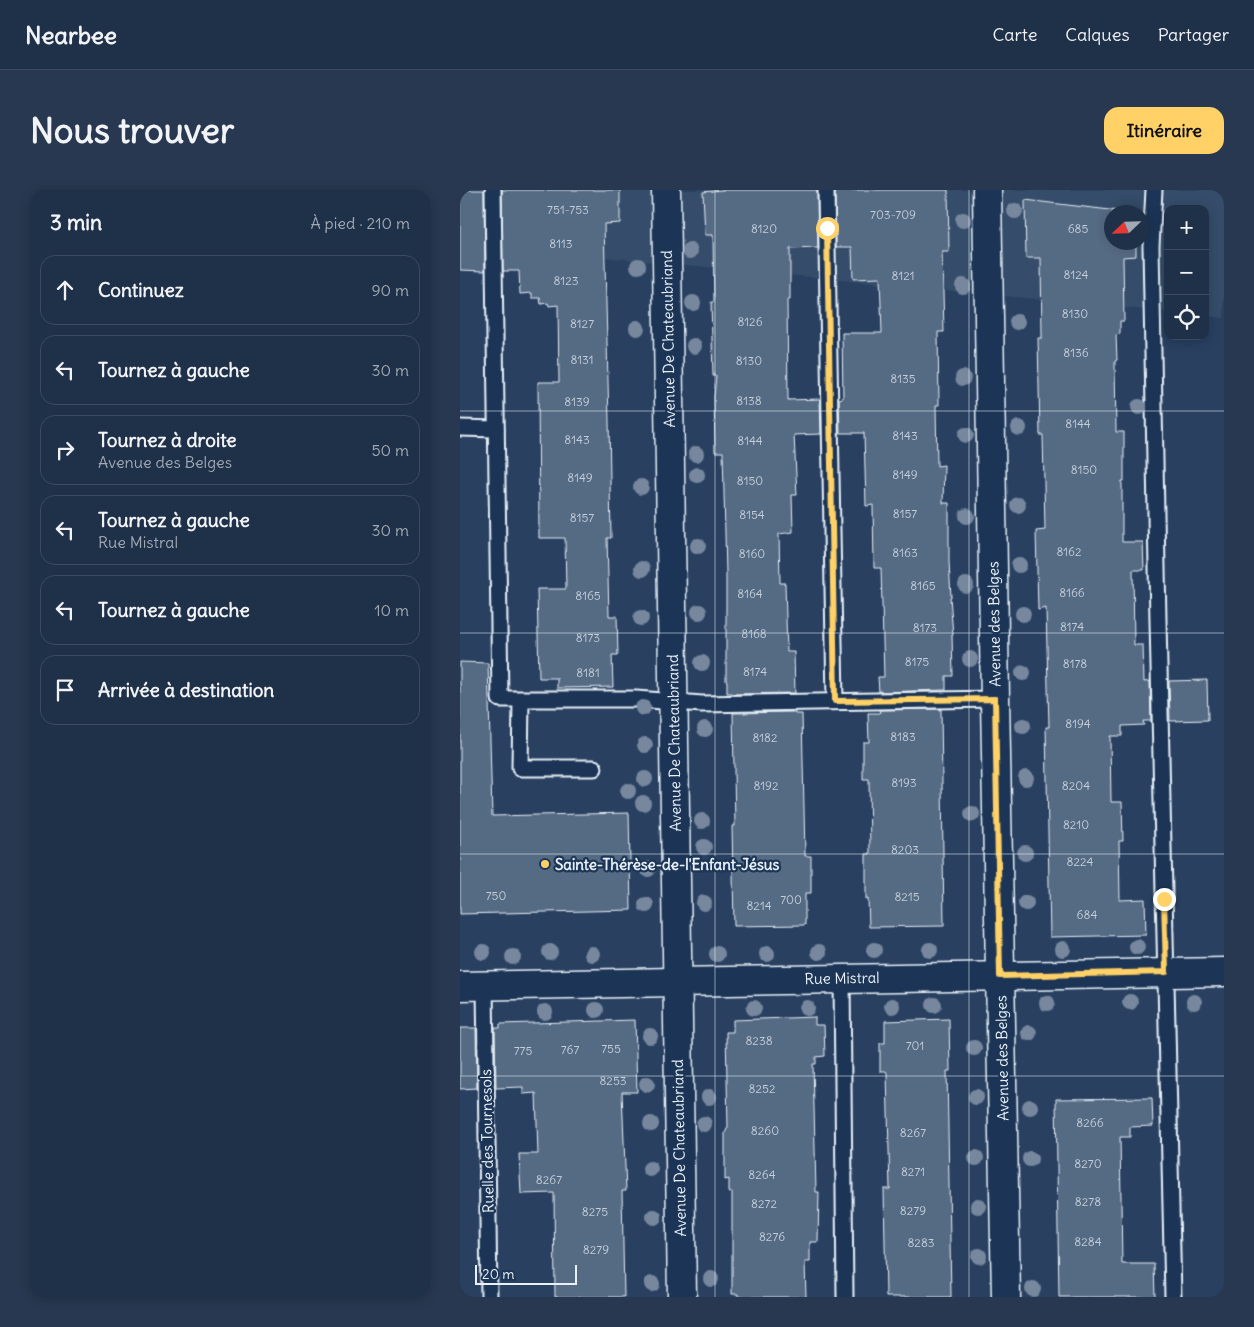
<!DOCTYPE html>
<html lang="fr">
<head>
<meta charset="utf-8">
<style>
	:root { --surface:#1f3049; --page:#273850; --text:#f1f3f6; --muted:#a1a9b4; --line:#3c4b61; --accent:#ffd166 }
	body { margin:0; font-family:Delius,sans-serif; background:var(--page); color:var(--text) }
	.controls { position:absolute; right:15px; top:15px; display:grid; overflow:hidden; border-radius:10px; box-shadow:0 2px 12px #0003 }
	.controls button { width:45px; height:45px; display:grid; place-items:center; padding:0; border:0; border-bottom:1px solid var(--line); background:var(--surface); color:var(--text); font:25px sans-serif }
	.compass { position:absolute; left:644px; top:15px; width:45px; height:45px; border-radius:50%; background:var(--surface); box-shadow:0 2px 12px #0003; rotate:247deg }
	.scale { position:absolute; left:15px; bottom:12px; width:102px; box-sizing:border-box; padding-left:5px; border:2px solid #e8f1f8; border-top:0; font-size:14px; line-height:18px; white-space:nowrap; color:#e8f1f8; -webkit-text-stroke:4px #1d3557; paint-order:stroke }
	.stop { position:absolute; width:15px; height:15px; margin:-11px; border:4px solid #ffd166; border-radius:50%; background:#fff }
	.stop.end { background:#ffd166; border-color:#fff; box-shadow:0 1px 5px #0008 }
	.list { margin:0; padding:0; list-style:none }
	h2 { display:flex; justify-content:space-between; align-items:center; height:65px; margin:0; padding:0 20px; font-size:21px }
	h2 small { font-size:16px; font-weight:400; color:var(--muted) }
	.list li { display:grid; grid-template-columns:32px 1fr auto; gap:15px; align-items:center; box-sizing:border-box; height:70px; margin:0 10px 10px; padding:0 10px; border:1px solid var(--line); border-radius:15px }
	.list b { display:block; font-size:19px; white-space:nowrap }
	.list p { margin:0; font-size:16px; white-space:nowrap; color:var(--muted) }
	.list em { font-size:16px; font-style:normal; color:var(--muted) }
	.icon { flex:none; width:28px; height:28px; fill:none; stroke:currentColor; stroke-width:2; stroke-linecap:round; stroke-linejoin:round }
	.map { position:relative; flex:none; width:764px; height:1107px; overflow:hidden; border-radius:15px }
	header { display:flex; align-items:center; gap:30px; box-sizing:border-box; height:70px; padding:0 25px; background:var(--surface); border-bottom:1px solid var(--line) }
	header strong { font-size:24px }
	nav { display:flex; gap:28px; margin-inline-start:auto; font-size:18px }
	.intro { display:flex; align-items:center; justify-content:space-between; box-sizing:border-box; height:120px; padding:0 30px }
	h1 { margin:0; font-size:35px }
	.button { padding:12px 22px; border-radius:15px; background:var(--accent); color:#111; font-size:18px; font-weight:700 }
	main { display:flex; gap:30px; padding:0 30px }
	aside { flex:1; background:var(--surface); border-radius:15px; box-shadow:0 2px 12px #0003 }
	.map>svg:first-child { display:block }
</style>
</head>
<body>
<header>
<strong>Nearbee</strong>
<nav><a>Carte</a><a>Calques</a><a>Partager</a></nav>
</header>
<div class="intro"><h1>Nous trouver</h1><a class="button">Itinéraire</a></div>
<main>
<aside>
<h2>3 min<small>À pied · 210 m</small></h2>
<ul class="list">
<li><svg class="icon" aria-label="ahead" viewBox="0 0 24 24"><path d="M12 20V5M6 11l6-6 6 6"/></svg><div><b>Continuez</b></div><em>90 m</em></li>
<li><svg class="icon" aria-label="left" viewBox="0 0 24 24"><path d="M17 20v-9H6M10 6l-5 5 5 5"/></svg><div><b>Tournez à gauche</b></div><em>30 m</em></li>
<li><svg class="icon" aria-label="right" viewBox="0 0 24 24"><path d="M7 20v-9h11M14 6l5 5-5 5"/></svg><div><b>Tournez à droite</b><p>Avenue des Belges</p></div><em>50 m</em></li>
<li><svg class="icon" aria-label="left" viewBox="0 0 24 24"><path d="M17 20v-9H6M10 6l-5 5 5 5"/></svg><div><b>Tournez à gauche</b><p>Rue Mistral</p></div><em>30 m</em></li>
<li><svg class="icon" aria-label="left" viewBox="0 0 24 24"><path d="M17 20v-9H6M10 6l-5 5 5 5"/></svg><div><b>Tournez à gauche</b></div><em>10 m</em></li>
<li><svg class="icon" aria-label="arrive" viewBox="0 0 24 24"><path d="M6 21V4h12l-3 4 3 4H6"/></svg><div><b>Arrivée à destination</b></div></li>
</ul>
</aside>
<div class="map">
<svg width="764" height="1107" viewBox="0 0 764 1107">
	<rect width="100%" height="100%" fill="#294061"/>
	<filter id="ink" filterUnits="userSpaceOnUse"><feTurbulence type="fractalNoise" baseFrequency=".02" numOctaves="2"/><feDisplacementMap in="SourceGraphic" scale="10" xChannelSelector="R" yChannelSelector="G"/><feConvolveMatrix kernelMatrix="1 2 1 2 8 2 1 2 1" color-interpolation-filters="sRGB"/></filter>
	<g filter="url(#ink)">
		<path fill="#364d6b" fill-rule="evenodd" d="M0,0h764v128l-19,-2v-107h-37v103l-708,-69zM652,22h30v30h-30z"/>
		<g fill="#556a83" stroke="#e8f1f8">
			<path d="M0,0h24l1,81 -25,-1z"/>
			<path d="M42,0h118v33l-16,1 5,197 2,117h-4l2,78h8l1,39h-6l1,32 -56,1v-10h-18l-2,-89h29l-1,-51h-26l-1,-156h21l-1,-77 -9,1 -1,-3 -7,1 -1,-6h-8v-5l-12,1 -1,-23h-16z"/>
			<path d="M262,0h95l1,58 -28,1v51h-3l1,100 32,-1 1,35 -27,1 3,60h-5l1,37 -14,2 1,49h5l2,69h7l1,41 -63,1v-1h-5v-12h-1v-107l-3,-122h-8l-1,-55 2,-21h-3l-2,-74h3l-1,-67h-8l-2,-43z"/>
			<path d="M375,0h113l1,62h-7l2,80h-6l1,73h-3l1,61 7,-1 -1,38h6v59l2,35h-1l3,38h-1l1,41h-7v14l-67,2 -1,-15h6l-3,-109h-7l-1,-63 -7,1 -2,-73h-24l-1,-34 4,-1 -1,-65h40l-2,-55 -27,1 -1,-32h-16z"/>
			<path d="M565,10l102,12h-15v30h24v14l-13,1 1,64h-4v13l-4,1 1,25 -2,1 1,71h8v49h-2v61h21l1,28h-11l1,75h9l1,37 6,-1 1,40h-8l1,4 -22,1v10h-12l1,66h11l1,39h-4l1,59 25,-1 1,36 -96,2 -4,-210h3l-3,-119 -8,2 -2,-79 9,-1 -2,-95h-3l-2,-97h4l-1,-80h-15z"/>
			<path d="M0,472l28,1 4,153 137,-3 2,97 -171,4z"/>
			<path d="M747,490l1,40 -38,1 -1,-40z"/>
			<path d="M481,519l3,217 -75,1 -1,-29 -2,1v-45h4l-1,-75h-6v-37h6l-1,-29h12l-1,-3z"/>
			<path d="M335,522v2h7l3,142h6v37h-6v32l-71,1 -2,-100h3l-2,-113z"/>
			<path d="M355,827v8h9l1,31 -9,1v7h-3l3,128h3l-1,50h-8v20h-5l1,35h-68v-3h-6v-102l-3,1v-14l-4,1v-47l3,-6 -2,-95h7v-12z"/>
			<path d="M489,829l1,52h-3l4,226h-65l-2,-108h6l-3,-116 -1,-2h-6v-28h5v-22z"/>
			<path d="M175,830l2,72h-15l4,99h-4l2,106h-69l-1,-104 -33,1 -2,-40h19l-2,-61 -13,1v-7l-27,1 -1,-60h5v-4z"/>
			<path d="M0,838h16l1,60 -17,1z"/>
			<path d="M692,908l1,28 -23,1v10h-10l2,127h32l1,33h-96l-3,-198z"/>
		</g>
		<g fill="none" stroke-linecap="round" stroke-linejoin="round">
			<defs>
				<g id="service">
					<path d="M33,0l7,509h136l66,5 293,-5"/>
					<path d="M366,0l9,511"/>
					<path d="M694,0l-3,56c3,125 4,250 7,375 5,226 11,451 15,676"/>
					<path d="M0,238l36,1"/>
					<path d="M61,510l-1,68h74"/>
					<path d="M382,788l3,319"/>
					<path d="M25,795l4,312"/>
				</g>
				<g id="minor">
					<path d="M206,0l16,1107"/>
					<path d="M527,0l8,509 11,598"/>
					<path d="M0,796l764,-14"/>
				</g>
			</defs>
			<use href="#service" stroke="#e8f1f8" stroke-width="19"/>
			<use href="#minor" stroke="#e8f1f8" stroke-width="31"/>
			<use href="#service" stroke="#1d3557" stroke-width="15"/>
			<use href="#minor" stroke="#1d3557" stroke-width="28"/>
		</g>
		<g fill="#77889e">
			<circle cx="555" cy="21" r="8"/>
			<circle cx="503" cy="30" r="8"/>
			<circle cx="230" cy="61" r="8"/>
			<circle cx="178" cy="76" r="8"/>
			<circle cx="503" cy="96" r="8"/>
			<circle cx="233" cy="113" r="8"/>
			<circle cx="557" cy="132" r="8"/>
			<circle cx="177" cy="138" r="8"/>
			<circle cx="234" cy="156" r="8"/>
			<circle cx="503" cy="188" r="8"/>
			<circle cx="679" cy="217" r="8"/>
			<circle cx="559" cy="238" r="8"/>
			<circle cx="506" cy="245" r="8"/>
			<circle cx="236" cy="264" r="8"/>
			<circle cx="237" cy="285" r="8"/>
			<circle cx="181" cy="297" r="8"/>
			<circle cx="558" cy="315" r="8"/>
			<circle cx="507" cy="326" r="8"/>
			<circle cx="238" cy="356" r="8"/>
			<circle cx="559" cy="375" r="8"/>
			<circle cx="182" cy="379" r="8"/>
			<circle cx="506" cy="395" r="8"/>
			<circle cx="239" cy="422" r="8"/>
			<circle cx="563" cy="424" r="8"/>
			<circle cx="181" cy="428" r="8"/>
			<circle cx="510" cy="469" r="8"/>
			<circle cx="242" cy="473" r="8"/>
			<circle cx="563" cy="483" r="8"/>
			<circle cx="183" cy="518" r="8"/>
			<circle cx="563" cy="536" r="8"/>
			<circle cx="245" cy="539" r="8"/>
			<circle cx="185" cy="555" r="8"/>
			<circle cx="566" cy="588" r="8"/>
			<circle cx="185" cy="589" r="8"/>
			<circle cx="168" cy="601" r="8"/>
			<circle cx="183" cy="613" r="8"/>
			<circle cx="512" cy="624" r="8"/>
			<circle cx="242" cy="631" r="8"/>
			<circle cx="244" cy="657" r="8"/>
			<circle cx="565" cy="663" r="8"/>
			<circle cx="188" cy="679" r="8"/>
			<circle cx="244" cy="713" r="8"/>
			<circle cx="566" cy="713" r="8"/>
			<circle cx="186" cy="715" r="8"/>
			<circle cx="677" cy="757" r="8"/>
			<circle cx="603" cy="759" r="8"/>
			<circle cx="414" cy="760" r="8"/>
			<circle cx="470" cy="760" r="8"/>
			<circle cx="23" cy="762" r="8"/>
			<circle cx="90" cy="762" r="8"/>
			<circle cx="359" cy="762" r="8"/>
			<circle cx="132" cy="764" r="8"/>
			<circle cx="257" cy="764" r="8"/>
			<circle cx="307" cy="764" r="8"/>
			<circle cx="53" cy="767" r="8"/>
			<circle cx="670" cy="812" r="8"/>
			<circle cx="734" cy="812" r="8"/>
			<circle cx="587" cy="813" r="8"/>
			<circle cx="474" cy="815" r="8"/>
			<circle cx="432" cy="816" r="8"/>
			<circle cx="294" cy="818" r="8"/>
			<circle cx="347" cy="818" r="8"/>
			<circle cx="136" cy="820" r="8"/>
			<circle cx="85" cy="822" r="8"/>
			<circle cx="569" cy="843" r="8"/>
			<circle cx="190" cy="846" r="8"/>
			<circle cx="514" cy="858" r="8"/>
			<circle cx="187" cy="894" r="8"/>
			<circle cx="249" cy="907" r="8"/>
			<circle cx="516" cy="907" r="8"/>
			<circle cx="570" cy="917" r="8"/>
			<circle cx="191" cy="934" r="8"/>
			<circle cx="244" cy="934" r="8"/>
			<circle cx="516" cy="968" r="8"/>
			<circle cx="570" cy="969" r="8"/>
			<circle cx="190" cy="979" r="8"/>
			<circle cx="518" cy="1016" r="8"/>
			<circle cx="194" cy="1027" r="8"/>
			<circle cx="519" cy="1066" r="8"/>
			<circle cx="251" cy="1089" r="8"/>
			<circle cx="192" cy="1094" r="8"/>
			<circle cx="573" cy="1099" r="8"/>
		</g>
	</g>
	<g fill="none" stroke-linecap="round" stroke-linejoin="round" filter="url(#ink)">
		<path stroke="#ffd166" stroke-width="6" d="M367,38l8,473 160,-2 5,277 166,-4 -2,-73"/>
	</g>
	<path fill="none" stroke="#e8f1f8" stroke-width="1" stroke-opacity="0.55" d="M255,0v1107M509,0v1107M0,221h764M0,443h764M0,664h764M0,886h764"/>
	<circle fill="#ffd166" stroke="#1d3557" stroke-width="2" cx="85" cy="674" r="5"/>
	<g text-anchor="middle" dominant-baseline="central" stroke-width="4.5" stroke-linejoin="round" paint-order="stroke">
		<g font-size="12" fill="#c3cfdb">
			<text x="108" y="19">751-753</text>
			<text x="433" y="24">703-709</text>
			<text x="304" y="38">8120</text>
			<text x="618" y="38">685</text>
			<text x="101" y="53">8113</text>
			<text x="616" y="84">8124</text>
			<text x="443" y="85">8121</text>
			<text x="106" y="90">8123</text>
			<text x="615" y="123">8130</text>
			<text x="290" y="131">8126</text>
			<text x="122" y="133">8127</text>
			<text x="616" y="162">8136</text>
			<text x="122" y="169">8131</text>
			<text x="289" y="170">8130</text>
			<text x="443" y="188">8135</text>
			<text x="289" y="210">8138</text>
			<text x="117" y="211">8139</text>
			<text x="618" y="233">8144</text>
			<text x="445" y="245">8143</text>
			<text x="117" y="249">8143</text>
			<text x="290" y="250">8144</text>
			<text x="624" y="279">8150</text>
			<text x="445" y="284">8149</text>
			<text x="120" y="287">8149</text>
			<text x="290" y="290">8150</text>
			<text x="445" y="323">8157</text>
			<text x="292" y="324">8154</text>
			<text x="122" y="327">8157</text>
			<text x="609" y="361">8162</text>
			<text x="445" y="362">8163</text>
			<text x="292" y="363">8160</text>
			<text x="463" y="395">8165</text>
			<text x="612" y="402">8166</text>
			<text x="290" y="403">8164</text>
			<text x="128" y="405">8165</text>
			<text x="612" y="436">8174</text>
			<text x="465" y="437">8173</text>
			<text x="294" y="443">8168</text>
			<text x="128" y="447">8173</text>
			<text x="457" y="471">8175</text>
			<text x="615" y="473">8178</text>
			<text x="295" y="481">8174</text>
			<text x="128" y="482">8181</text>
			<text x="618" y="533">8194</text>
			<text x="443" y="546">8183</text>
			<text x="305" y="547">8182</text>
			<text x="444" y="592">8193</text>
			<text x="306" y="595">8192</text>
			<text x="616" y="595">8204</text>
			<text x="616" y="634">8210</text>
			<text x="445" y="659">8203</text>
			<text x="620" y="671">8224</text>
			<text x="36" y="705">750</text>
			<text x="447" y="706">8215</text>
			<text x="331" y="709">700</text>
			<text x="299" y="715">8214</text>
			<text x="627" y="724">684</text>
			<text x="299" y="850">8238</text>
			<text x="455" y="855">701</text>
			<text x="151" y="858">755</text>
			<text x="110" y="859">767</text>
			<text x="63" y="860">775</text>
			<text x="153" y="890">8253</text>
			<text x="302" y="898">8252</text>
			<text x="630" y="932">8266</text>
			<text x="305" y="940">8260</text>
			<text x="453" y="942">8267</text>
			<text x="628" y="973">8270</text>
			<text x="453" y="981">8271</text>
			<text x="302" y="984">8264</text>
			<text x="89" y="989">8267</text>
			<text x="628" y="1011">8278</text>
			<text x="304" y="1013">8272</text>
			<text x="453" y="1020">8279</text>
			<text x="135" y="1021">8275</text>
			<text x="312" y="1046">8276</text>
			<text x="628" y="1051">8284</text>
			<text x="461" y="1052">8283</text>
			<text x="136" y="1059">8279</text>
		</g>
		<g font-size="15" fill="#e8f1f8" stroke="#1d3557">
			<text transform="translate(208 149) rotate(-91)">Avenue De Chateaubriand</text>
			<text transform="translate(534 434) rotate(-91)">Avenue des Belges</text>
			<text transform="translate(214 553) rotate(-91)">Avenue De Chateaubriand</text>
			<text transform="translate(382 788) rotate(-1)">Rue Mistral</text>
			<text transform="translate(542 868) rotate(-91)">Avenue des Belges</text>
			<text transform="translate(27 951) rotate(-91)">Ruelle des Tournesols</text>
			<text transform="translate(219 958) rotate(-91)">Avenue De Chateaubriand</text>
		</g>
		<g font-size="15" font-weight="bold" fill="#e8f1f8" stroke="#1d3557" text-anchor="start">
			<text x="95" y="674">Sainte-Thérèse-de-l'Enfant-Jésus</text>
		</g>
	</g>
</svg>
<div class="controls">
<button>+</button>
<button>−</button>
<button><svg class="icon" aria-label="locate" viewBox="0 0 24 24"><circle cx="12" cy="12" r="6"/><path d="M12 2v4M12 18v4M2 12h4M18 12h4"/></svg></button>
</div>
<svg class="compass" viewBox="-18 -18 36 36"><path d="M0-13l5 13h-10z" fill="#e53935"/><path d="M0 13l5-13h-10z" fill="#a1a9b4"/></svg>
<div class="scale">20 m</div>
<div class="stop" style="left:367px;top:38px"></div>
<div class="stop end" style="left:704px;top:709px"></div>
</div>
</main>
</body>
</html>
